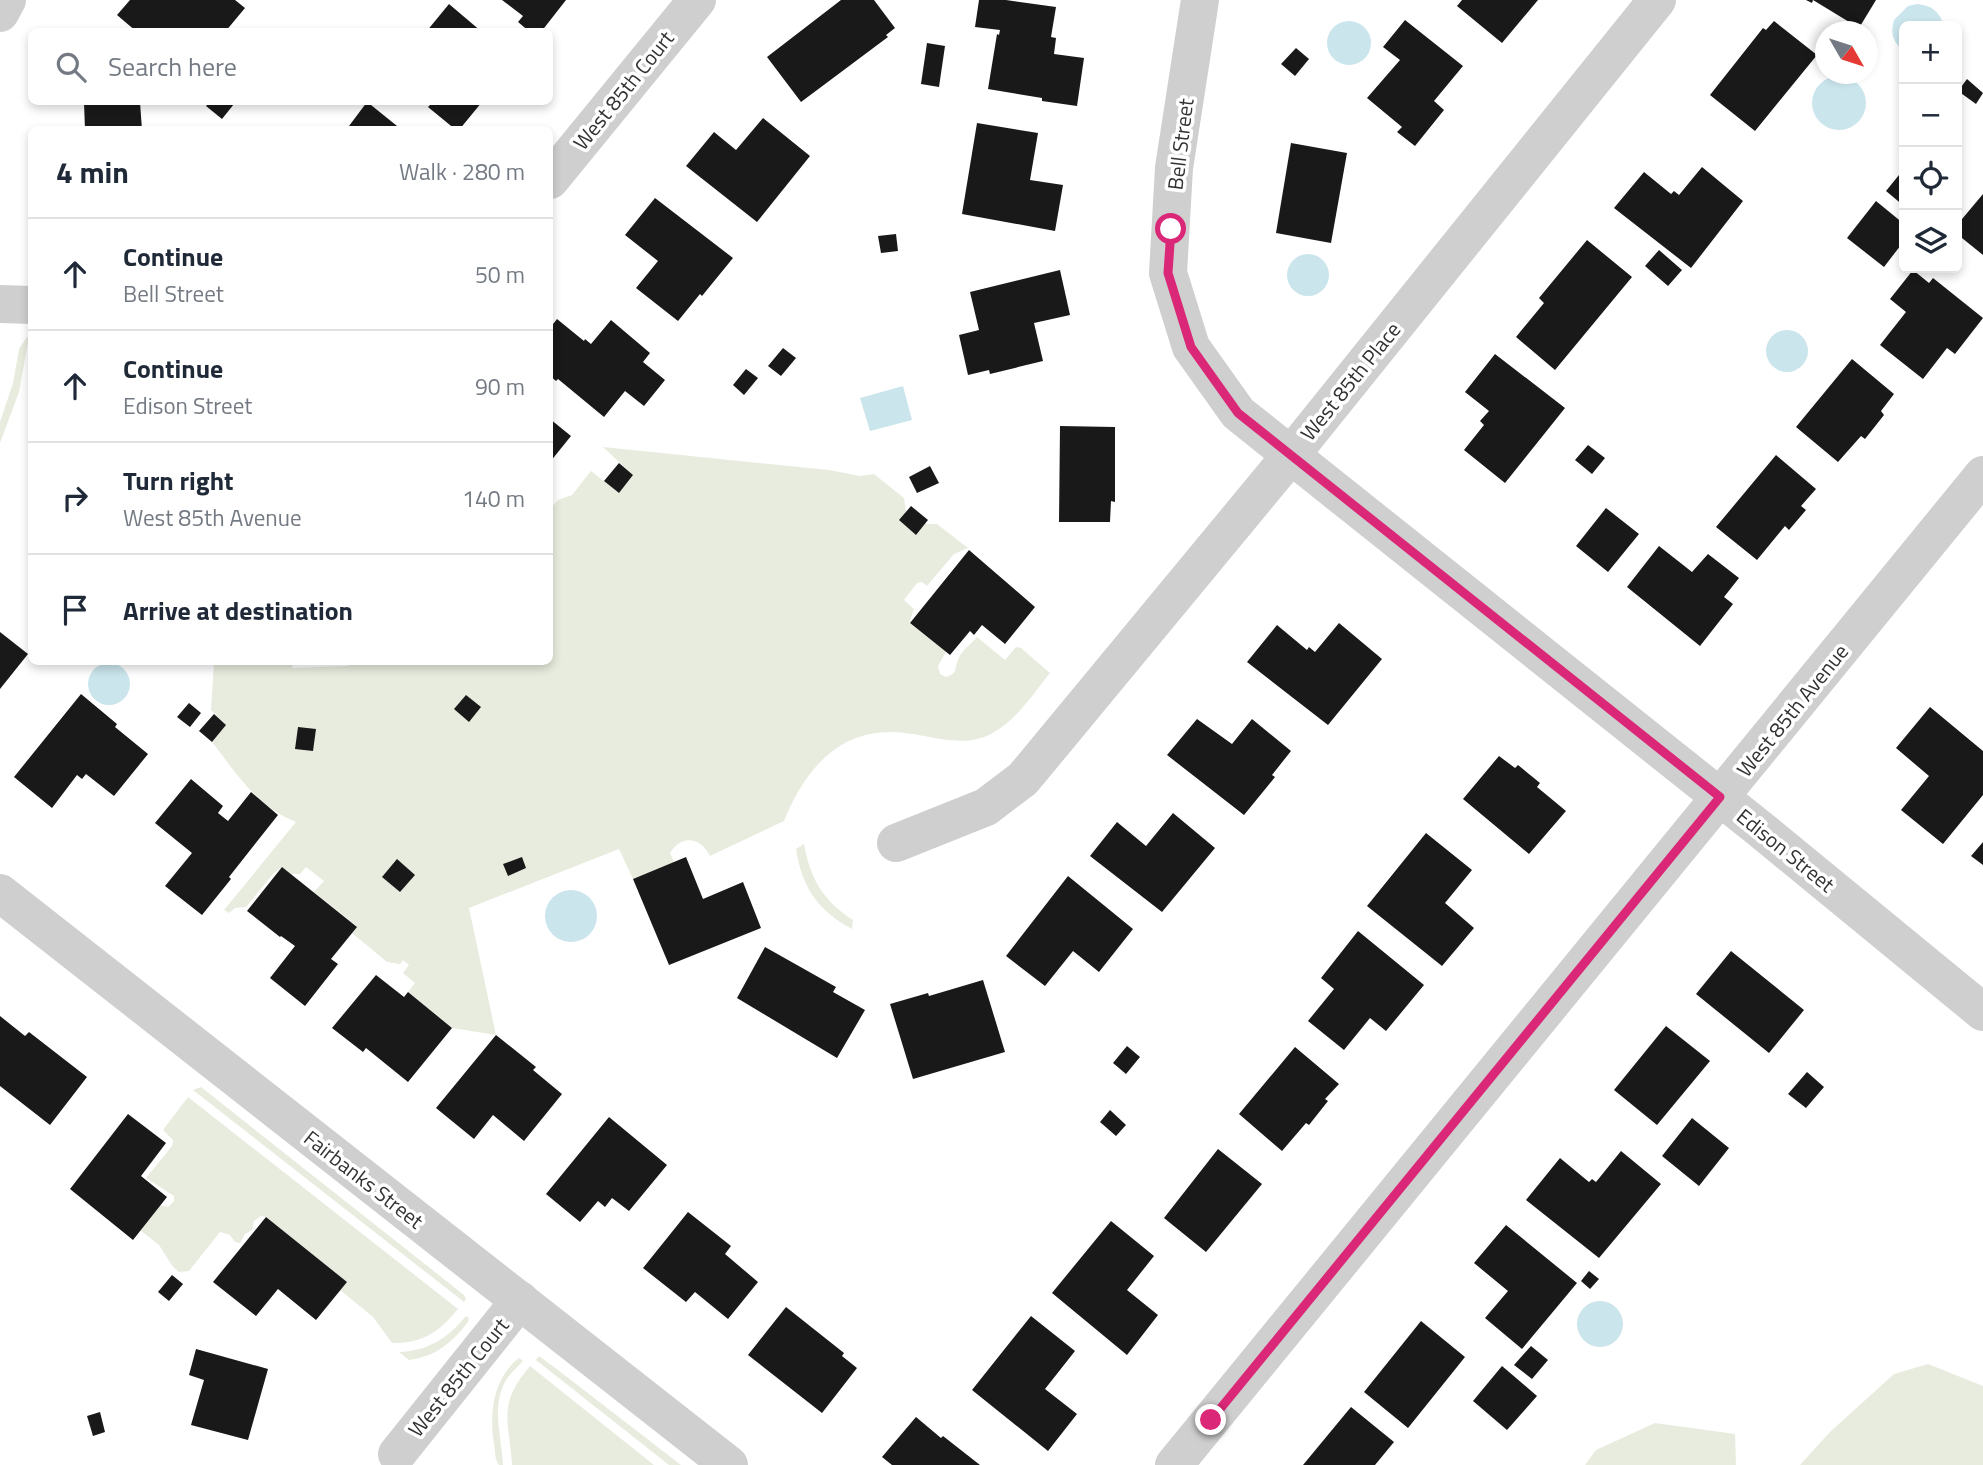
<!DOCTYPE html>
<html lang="en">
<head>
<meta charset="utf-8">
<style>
	:root { --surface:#fff; --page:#f2f2f3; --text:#1f2937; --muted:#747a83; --line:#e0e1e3 }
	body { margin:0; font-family:"Titillium Web",sans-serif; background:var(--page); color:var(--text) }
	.controls { position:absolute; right:21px; top:21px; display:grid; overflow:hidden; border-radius:10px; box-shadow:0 4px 10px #0003 }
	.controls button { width:63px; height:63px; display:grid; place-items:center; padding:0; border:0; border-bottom:2px solid var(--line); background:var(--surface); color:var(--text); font:35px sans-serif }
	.compass { position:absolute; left:1815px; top:21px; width:63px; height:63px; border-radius:50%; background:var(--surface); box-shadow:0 4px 10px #0003; rotate:129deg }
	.stop { position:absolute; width:21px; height:21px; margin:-16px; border:5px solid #db2777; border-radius:50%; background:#fff }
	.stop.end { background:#db2777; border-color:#fff; box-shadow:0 2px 7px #0008 }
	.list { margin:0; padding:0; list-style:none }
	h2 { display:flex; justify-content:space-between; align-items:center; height:91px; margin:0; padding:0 28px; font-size:30px }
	h2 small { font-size:23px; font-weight:400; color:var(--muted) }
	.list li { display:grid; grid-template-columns:46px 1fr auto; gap:21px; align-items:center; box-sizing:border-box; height:112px; padding:0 28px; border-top:2px solid var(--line) }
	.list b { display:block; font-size:26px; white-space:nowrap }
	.list p { margin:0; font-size:23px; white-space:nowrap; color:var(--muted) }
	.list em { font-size:23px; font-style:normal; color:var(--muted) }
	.icon { flex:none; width:38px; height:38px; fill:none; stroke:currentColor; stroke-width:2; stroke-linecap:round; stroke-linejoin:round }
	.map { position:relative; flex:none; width:1983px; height:1465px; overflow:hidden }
	.search { position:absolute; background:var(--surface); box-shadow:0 4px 10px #0003; left:28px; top:28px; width:525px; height:77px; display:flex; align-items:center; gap:18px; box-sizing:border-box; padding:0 24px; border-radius:10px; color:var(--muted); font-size:26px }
	.panel { position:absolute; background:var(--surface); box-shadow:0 4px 10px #0003; left:28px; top:126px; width:525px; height:539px; border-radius:10px }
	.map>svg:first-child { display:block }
</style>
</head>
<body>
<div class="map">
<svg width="1983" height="1465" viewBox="0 0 1983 1465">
	<rect width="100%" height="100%" fill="#fff"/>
	<g fill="#e8ecde">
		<path d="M27,337h2l-10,55 -19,51v-21l13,-39 6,-34z"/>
		<path d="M603,447l226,23 31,6 14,-2 30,24 2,14 10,22 9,-10h12l31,24 -14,6 -27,32 -5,-4 -5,1 -13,17 10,9 -5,14 37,29 -8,14 2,8 6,3c12,-4 8,-7 12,-17 2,-8 14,-17 19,-23l28,23 11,-13 5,1 29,25c-17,21 -34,48 -59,61 -26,13 -52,4 -79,0 -66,-12 -105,30 -128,87l-74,35c-9,-19 -29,-22 -40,-3l4,9 -41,17 -14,-30 -150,59 27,127 -44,-7 -44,-36 7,-9 -12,-10 6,-8 -6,-5 -3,4 -13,-2 -35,-29 5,-7 -43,-34 10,-11 -18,-14 -6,7h-9l-9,-7 -9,7 -27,33 -11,1 -6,5 -5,-3 72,-88c-39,-15 -59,-48 -84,-80l14,-17 -15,-15 3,-48h77l2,6 54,-2 15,-4h188v-153l8,-9 14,-5 19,-24 28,22 14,-18z"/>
		<path d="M804,844c6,34 19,57 49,76l-1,9c-35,-19 -50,-42 -56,-80z"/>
		<path d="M201,1087l263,208 2,4 -2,3 -271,-212z"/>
		<path d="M188,1097l270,212c-19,23 -36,35 -66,34l-19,-26 -33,-27 7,-8 -81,-65 -5,-1 -7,5 -2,9 -7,4 -5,9 -5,-1 -5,-7 -10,-3 -31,39 -10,1 -6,-5 -14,-22 -19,-15 20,-25 8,2 6,-6v-5l-28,-18 26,-32 1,-6 -10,-10z"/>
		<path d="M466,1316l3,2 -1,4c-15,20 -33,35 -59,38l-10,-8c29,-1 49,-14 67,-36z"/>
		<path d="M539,1356l15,11 127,98h-12l-133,-105z"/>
		<path d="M519,1358l4,3c-6,7 -14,13 -18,21 -14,26 -3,56 -2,83h-4c-5,-7 -3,-12 -5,-21 -5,-30 -1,-66 25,-86z"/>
		<path d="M1928,1364l55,22v79h-183l30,-33 64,-58z"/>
		<path d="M530,1366l124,99h-142c-3,-46 -15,-60 18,-99z"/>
		<path d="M1655,1423l80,11 1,31h-151l11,-15z"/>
	</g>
	<g fill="#cae5ec">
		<path d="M1917,4c15,1 23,8 27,22h-40v25c-11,-8 -14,-18 -10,-31l14,-14z"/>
		<circle cx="1349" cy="43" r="22"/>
		<circle cx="1839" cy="103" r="27"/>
		<circle cx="1308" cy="275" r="21"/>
		<circle cx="1787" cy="351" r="21"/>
		<path d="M903,386l9,34 -42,11 -10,-33z"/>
		<circle cx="109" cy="684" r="21"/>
		<circle cx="571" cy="916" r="26"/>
		<circle cx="1600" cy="1324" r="23"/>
	</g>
	<g fill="#191919">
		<path d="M130,0h105l10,8 -20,24h-88l-20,-17z"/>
		<path d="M502,0h64l-25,32h-11l-12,-10 5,-6z"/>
		<path d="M841,0h33l21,28 -9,7 2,2 -87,65 -34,-45z"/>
		<path d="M979,0h27l50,7 -5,30 5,1 -2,16 30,4 -7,48 -35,-5v-3l-54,-9 9,-55 2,1 1,-5 -25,-3z"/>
		<path d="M1462,0h76l-36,43 -45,-37z"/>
		<path d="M1806,0h70l-17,28 -46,-28 -1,3z"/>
		<path d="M449,4l33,28h-56z"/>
		<path d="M1405,20l58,46 -29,35 10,9 -29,36 -18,-14 5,-5 -35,-29 33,-38 -17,-13z"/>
		<path d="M1774,21l43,34 -62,76 -45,-36 53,-67 3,2z"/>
		<path d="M927,43l18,3 -6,41 -18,-3z"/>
		<path d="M1296,48l13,11 -14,17 -14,-12z"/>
		<path d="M1967,79l16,14 -7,11 -18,-13z"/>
		<path d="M84,102h56l2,28h-57z"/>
		<path d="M210,102h21l3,2 -12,15 -16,-13z"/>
		<path d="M367,102l4,3 31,25h-56z"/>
		<path d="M425,102h57l-23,28h-3l-28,-23 2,-2z"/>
		<path d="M763,118l47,38 -53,66 -71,-56 28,-34 22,18z"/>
		<path d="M977,123l61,10 -8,47 33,5 -8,46 -93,-17z"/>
		<path d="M1291,143l56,10 -16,90 -55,-10z"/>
		<path d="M1702,167l41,34 -52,67 -77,-60 30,-36 27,22 3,-3 5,4z"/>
		<path d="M1899,175l5,5v26l-18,-15z"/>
		<path d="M1983,194v61l-26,-21v-9z"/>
		<path d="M655,198l78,60 -31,38 -2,-2 -22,27 -42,-33 22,-27 -33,-26z"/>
		<path d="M1876,201l28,23v17l-20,26 -37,-29z"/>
		<path d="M896,234l2,17 -17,2 -3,-17z"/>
		<path d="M1587,240l45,37 -77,93 -39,-33 28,-34 -5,-5z"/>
		<path d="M1659,250l23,20 -14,16 -23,-20z"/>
		<path d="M1060,270l10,45 -36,8 9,38 -53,13 -1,-4 -21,5 -9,-40 20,-5 -9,-38z"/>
		<path d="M1913,270l16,13 4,-5 50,40 -28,36 -8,-6 -24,31 -43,-34 26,-33 -16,-13z"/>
		<path d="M557,319l27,22 1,-2 6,5 20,-24 39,33 -7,9 22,18 -21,26 -19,-15 -21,26 -46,-38 -2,2 -6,-5v-48z"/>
		<path d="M783,348l13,10 -15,18 -13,-10z"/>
		<path d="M1495,354l70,54 -60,75 -41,-33 20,-25 -4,-4 9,-10 -24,-19z"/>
		<path d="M1852,359l42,35 -13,17 3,4 -19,24 -4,-3 -23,26 -42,-35z"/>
		<path d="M746,369l12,9 -14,17 -11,-10z"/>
		<path d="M550,419l21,17 -21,26z"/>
		<path d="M1060,426l55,1v75l-4,-1 -1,21h-51z"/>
		<path d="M1588,445l17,13 -13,16 -17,-14z"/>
		<path d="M1776,455l40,34 -15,17 5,4 -17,20 -4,-4 -28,34 -41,-33z"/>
		<path d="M619,463l14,12 -14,18 -15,-12z"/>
		<path d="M930,466l9,17 -22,10 -8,-16z"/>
		<path d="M911,506l17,14 -12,15 -17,-15z"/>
		<path d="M1606,508l33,26 -31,38 -32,-26z"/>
		<path d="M1659,546l33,26 16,-18 31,24 -15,19 9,7 -33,42 -73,-59z"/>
		<path d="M969,550l66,57 -30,37 -23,-19 -8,10 -4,-4 -20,24 -40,-32z"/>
		<path d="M1339,623l43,36 -54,66 -81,-63 30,-37 30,25 2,-3 6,5z"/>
		<path d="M0,632l28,22 -28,35z"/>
		<path d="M81,694l36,30 -2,3 33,27 -34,42 -28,-22 -4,5 -5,-4 -25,33 -38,-31z"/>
		<path d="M466,695l15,12 -12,15 -15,-13z"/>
		<path d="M189,703l12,10 -11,14 -13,-10z"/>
		<path d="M1930,707l53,44v44l-40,49 -42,-34 28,-34 -33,-28z"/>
		<path d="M214,714l12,11 -14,17 -13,-11z"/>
		<path d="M1197,719l35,25 20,-25 39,32 -19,24 3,2 -31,38 -77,-60z"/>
		<path d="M298,727l18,2 -3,22 -18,-2z"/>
		<path d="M1499,756l16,12 3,-3 22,18 -3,4 29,24 -37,43 -66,-55z"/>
		<path d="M191,779l32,27 -5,7 10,8 23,-29 27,23 -49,62 2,2 -29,36 -37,-29 27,-33 -37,-30z"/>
		<path d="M1173,813l42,35 -53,64 -72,-56 27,-34 29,24z"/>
		<path d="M1426,833l46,37 -27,33 29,25 -32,38 -75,-60z"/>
		<path d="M1983,842v23l-12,-9z"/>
		<path d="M522,857l4,11 -18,8 -5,-12z"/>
		<path d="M686,857l17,42 40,-17 18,46 -92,37 -36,-86z"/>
		<path d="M397,859l18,16 -15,17 -18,-15z"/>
		<path d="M282,867l75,60 -26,32 7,5 -33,42 -35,-28 25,-32 -14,-10 -1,1 -33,-26z"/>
		<path d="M1068,876l65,53 -34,43 -26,-21 -28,35 -39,-30z"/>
		<path d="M1358,931l66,54 -38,46 -16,-13 -26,32 -36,-29 26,-32 -13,-11z"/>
		<path d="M765,947l71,40 -3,5 32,18 -28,48 -100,-60z"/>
		<path d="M1731,951l73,59 -35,43 -73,-59z"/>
		<path d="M376,975l28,22 4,-5 44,36 -44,54 -42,-34 -3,4 -31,-24z"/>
		<path d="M983,980l22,72 -92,27 -23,-75 38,-11 1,3z"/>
		<path d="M0,1016l25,20 4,-4 58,45 -37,48 -50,-39z"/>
		<path d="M1666,1026l44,35 -53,64 -43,-35z"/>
		<path d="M496,1035l40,32 -3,3 29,24 -38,47 -31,-26 -19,24 -38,-31z"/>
		<path d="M1127,1046l13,11 -14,17 -13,-11z"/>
		<path d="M1295,1047l44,37 -14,15 3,2 -19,24 -3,-2 -24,28 -43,-37z"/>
		<path d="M1807,1072l17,15 -18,21 -18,-14z"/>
		<path d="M1110,1110l16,15 -10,11 -16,-14z"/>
		<path d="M128,1114l38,29 -25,33 26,21 -34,43 -63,-51z"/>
		<path d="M609,1117l58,48 -38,46 -17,-13 -7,9 -7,-6 -18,21 -34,-28z"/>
		<path d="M1692,1118l37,30 -30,38 -37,-30z"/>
		<path d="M1218,1149l44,35 -56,68 -42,-34z"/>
		<path d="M1621,1151l40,33 -62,74 -73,-58 34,-42 29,24 3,-3 4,3z"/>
		<path d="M688,1212l43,34 -6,8 33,28 -30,37 -33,-27 -9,10 -43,-34z"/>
		<path d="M266,1217l81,65 -31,38 -38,-31 -22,27 -43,-34z"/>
		<path d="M1111,1221l43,35 -27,34 31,25 -31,40 -75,-62z"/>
		<path d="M1506,1225l71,58 -55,66 -37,-31 23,-27 -34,-28z"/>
		<path d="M1589,1271l10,8 -9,10 -9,-8z"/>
		<path d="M172,1275l11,9 -14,17 -11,-9z"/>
		<path d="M786,1307l58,46 -2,3 15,12 -35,45 -74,-58z"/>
		<path d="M1031,1316l44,35 -30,38 32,25 -29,37 -76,-61z"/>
		<path d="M1421,1321l44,36 -57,71 -44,-36z"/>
		<path d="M1531,1346l17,14 -16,19 -18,-14z"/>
		<path d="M196,1349l72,20 -20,71 -57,-15 13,-45 -15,-5z"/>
		<path d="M1502,1366l35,30 -30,34 -34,-29z"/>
		<path d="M1351,1407l43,35 -19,23h-72z"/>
		<path d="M100,1412l5,20 -12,4 -6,-20z"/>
		<path d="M916,1417l25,21 2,-2 37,29h-88l-10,-8z"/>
	</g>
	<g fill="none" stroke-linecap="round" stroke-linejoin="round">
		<g stroke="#cfcfcf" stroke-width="38">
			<path d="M1200,0l-26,168 -6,105 23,74 47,66 522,416 223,183"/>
			<path d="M0,13l7,-13"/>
			<path d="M550,180l147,-180"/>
			<path d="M0,304l32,1"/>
			<path d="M896,843l90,-36 37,-28 268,-324 366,-455"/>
			<path d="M0,893l729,572"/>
			<path d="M397,1454l123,-154"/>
			<path d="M1174,1465l809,-990"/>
		</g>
	</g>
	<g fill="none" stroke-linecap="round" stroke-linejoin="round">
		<path stroke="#db2777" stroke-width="9" d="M1171,229l-3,44 23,74 47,66 482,384 -509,623"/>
	</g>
	<g text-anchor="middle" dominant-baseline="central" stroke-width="7" stroke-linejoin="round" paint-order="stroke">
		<g font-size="21" fill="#323232" stroke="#fff">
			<text transform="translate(623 90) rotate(-51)">West 85th Court</text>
			<text transform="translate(1180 144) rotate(-83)">Bell Street</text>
			<text transform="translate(1350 381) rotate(-51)">West 85th Place</text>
			<text transform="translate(1792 710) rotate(-51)">West 85th Avenue</text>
			<text transform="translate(1786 850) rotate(39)">Edison Street</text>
			<text transform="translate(364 1179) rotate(38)">Fairbanks Street</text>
			<text transform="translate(458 1377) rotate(-51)">West 85th Court</text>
		</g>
	</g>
</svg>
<div class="controls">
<button>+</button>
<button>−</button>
<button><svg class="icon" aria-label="locate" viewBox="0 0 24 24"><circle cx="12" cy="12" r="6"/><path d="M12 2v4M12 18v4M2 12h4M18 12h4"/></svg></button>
<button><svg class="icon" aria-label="layers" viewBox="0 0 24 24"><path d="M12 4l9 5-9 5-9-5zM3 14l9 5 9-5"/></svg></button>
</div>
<svg class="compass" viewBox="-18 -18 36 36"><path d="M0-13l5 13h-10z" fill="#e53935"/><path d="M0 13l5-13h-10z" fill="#747a83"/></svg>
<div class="stop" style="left:1171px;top:229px"></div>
<div class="stop end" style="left:1211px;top:1420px"></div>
<div class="search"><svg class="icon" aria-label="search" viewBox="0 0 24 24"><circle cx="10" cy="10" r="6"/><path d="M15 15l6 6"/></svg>Search here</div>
<section class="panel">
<h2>4 min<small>Walk · 280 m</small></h2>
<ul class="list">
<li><svg class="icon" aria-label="ahead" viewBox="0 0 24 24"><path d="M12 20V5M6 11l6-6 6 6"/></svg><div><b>Continue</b><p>Bell Street</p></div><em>50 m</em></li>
<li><svg class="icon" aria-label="ahead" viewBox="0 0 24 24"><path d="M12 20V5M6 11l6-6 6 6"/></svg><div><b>Continue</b><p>Edison Street</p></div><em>90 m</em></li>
<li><svg class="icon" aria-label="right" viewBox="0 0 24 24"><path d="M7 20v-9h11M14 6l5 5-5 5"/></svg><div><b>Turn right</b><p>West 85th Avenue</p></div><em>140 m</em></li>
<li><svg class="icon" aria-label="arrive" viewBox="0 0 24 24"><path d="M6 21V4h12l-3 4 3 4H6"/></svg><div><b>Arrive at destination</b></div></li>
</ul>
</section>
</div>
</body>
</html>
